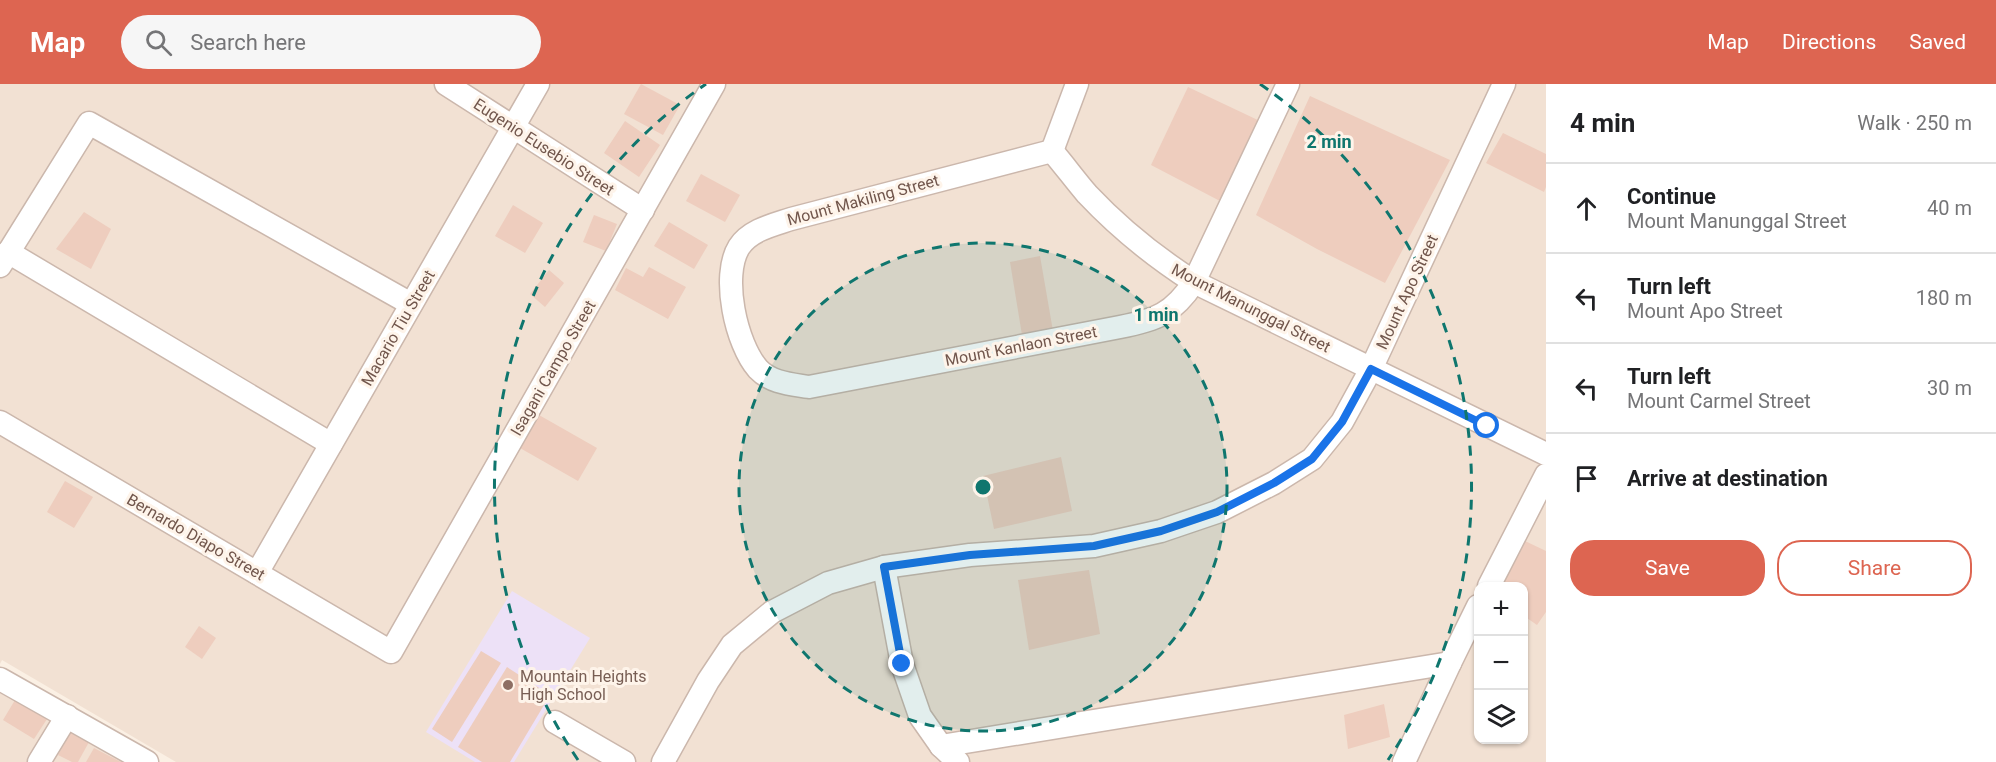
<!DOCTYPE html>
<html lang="en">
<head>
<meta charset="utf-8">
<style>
	:root { --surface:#fff; --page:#f6f6f6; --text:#202124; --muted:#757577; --line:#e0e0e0; --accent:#dd6551 }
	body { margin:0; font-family:Roboto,sans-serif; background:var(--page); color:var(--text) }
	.controls { position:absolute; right:18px; bottom:18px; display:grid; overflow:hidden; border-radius:12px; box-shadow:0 2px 4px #0004 }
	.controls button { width:54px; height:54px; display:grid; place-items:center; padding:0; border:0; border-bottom:2px solid var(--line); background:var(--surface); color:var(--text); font:30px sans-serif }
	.stop { position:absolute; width:18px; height:18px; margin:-14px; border:4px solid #1a73e8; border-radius:50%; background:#fff }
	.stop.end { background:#1a73e8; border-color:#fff; box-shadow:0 2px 6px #0008 }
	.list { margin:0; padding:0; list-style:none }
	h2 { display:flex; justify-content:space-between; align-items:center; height:78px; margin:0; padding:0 24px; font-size:26px }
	h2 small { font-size:20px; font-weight:400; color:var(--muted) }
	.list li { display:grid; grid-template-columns:39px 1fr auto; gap:18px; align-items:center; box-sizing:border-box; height:90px; padding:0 24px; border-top:2px solid var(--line) }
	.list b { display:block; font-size:22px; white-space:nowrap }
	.list p { margin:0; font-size:20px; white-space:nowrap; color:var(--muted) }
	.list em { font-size:20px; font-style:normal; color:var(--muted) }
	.actions { display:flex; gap:12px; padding:18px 24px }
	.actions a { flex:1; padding:14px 0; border:2px solid var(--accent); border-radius:24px; text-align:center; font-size:21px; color:var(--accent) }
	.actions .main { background:var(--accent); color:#fff }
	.icon { flex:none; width:33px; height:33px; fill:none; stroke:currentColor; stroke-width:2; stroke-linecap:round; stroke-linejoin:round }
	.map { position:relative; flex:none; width:1546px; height:678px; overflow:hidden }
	header { display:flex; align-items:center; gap:36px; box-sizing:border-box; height:84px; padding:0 30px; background:var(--accent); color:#fff }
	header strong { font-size:28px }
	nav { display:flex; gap:33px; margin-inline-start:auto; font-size:21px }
	.search { width:420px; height:54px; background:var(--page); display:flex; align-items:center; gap:15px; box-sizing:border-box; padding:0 21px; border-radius:33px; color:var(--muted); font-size:22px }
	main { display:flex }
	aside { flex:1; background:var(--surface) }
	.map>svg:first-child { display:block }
</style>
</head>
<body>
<header>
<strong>Map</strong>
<div class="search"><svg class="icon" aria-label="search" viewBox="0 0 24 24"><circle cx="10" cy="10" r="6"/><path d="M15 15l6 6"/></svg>Search here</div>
<nav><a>Map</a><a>Directions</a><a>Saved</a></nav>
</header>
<main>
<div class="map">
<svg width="1546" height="678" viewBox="0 0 1546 678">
	<rect width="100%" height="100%" fill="#fbf0e4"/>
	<g fill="#f2e1d3" fill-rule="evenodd">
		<path d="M0,0h1546v678h-1370l-174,-102 -2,4zM1478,502h46v154h-46z"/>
		<path d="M0,600l135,78h-135z"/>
	</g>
	<path fill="#ede1f7" d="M512,507l78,47 -76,124h-39l-49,-30z"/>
	<g fill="#eecdbe">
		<path d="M641,0l39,21 -17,30 -39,-21z"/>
		<path d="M1188,3l74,35 -42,79 -69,-36z"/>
		<path d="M1310,12l140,64 -65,123 -68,-34 -61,-34z"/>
		<path d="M625,37l35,24 -21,32 -35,-24z"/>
		<path d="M1503,49l43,21v33l-2,5 -58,-29z"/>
		<path d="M701,90l39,21 -15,27 -39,-21z"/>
		<path d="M513,121l30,18 -18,30 -30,-17z"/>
		<path d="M84,128l27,17 -20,40 -35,-20z"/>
		<path d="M594,131l23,9 -11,27 -23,-9z"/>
		<path d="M669,138l39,23 -14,24 -40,-23z"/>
		<path d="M1040,172l13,75 -31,4 -12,-73z"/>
		<path d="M649,183l37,20 -18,32 -53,-29 11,-22 17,9z"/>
		<path d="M549,186l15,13 -19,24 -15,-13z"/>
		<path d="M539,331l58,33 -19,33 -58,-33z"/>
		<path d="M1061,373l11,54 -78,18 -11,-53z"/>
		<path d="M65,397l28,16 -19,31 -27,-16z"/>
		<path d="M1525,457l21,10v61l-9,13 -13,-9v-30h-23z"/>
		<path d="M1089,486l11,64 -71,16 -11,-70z"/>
		<path d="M199,542l17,12 -14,21 -17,-12z"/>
		<path d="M481,567l20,12 -49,79 -20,-13z"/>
		<path d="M507,583l43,28 -40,67h-28l-24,-15z"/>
		<path d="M15,616l32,19 -13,20 -31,-19z"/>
		<path d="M1384,620l6,33 -42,12 -4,-34z"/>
		<path d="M71,648l18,10 -11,20h-6l-14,-7z"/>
		<path d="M94,664l27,14h-35z"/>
	</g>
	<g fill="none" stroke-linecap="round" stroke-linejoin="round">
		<defs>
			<g id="street">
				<path d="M446,0l197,126"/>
				<path d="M1052,67l-261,68c-18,6 -41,11 -52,28 -18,29 -3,97 19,122 13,14 33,15 51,18l311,-60c36,-7 53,-13 74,-45l94,-198"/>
				<path d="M1052,67c12,14 23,29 35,43 32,34 68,63 107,88l352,172"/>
				<path d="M1052,67l25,-67"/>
				<path d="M8,168l323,192"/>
				<path d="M0,182l89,-143 322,181"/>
				<path d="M0,338l391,230 323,-568"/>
				<path d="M884,483l18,97 18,52 21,30 17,16"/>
				<path d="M257,489l281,-489"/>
				<path d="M1489,502l57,-111"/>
				<path d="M0,595l147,83"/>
				<path d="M555,638l69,40"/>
				<path d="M941,662l509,-83"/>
				<path d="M39,678l28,-46"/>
				<path d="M663,678l45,-81 24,-36 40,-33 56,-29 56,-16 86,-12 124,-9 67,-15 56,-19 57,-29 38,-24 30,-37 29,-53 133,-285"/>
				<path d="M1404,678l46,-99 28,-57"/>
			</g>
		</defs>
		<use href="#street" stroke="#cbb7ac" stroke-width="25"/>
		<use href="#street" stroke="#fff" stroke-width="22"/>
	</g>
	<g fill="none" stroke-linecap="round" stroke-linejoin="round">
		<path stroke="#1a73e8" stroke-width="8" d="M902,580l-18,-97 86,-12 124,-9 67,-15 56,-19 57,-29 38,-24 30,-37 29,-53 116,57"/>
	</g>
	<circle cx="983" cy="403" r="244" fill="#0f766e" fill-opacity=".12"/>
	<g fill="none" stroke="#0f766e" stroke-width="3" stroke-dasharray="10 8">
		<circle cx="983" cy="403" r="244"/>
		<path d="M578 676A489 489 0 0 1 706 0M1260 0A489 489 0 0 1 1388 676"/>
	</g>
	<circle fill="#8d6e63" stroke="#fef4ea" stroke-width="2" cx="508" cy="601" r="6"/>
	<g text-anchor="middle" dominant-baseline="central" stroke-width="6" stroke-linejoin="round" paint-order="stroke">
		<g font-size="16" fill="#71564c" stroke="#fef4ea">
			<text transform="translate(544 63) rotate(33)">Eugenio Eusebio Street</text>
			<text transform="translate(863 116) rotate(-15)">Mount Makiling Street</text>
			<text transform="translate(1407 208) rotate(-65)">Mount Apo Street</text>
			<text transform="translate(1251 224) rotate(27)">Mount Manunggal Street</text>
			<text transform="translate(398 244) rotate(-60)">Macario Tiu Street</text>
			<text transform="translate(1021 262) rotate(-11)">Mount Kanlaon Street</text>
			<text transform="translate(553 284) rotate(-60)">Isagani Campo Street</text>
			<text transform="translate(196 453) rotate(30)">Bernardo Diapo Street</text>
		</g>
		<g font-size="16" fill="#785e54" stroke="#fef4ea" text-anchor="start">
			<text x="520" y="592">Mountain Heights<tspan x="520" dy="18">High School</tspan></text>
		</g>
	</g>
	<circle cx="983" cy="403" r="9" fill="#0f766e" stroke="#fef4ea" stroke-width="3"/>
	<g font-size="18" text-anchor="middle" font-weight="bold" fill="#0f766e" stroke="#fef4ea" stroke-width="6" stroke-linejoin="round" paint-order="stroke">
		<text x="1329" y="64">2 min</text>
		<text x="1156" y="237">1 min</text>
	</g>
</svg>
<div class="controls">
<button>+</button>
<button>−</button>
<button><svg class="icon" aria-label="layers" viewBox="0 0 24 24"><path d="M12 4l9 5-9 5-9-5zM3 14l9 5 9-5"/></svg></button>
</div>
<div class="stop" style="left:1487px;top:342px"></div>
<div class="stop end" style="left:902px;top:580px"></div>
</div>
<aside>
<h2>4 min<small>Walk · 250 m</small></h2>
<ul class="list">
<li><svg class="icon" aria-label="ahead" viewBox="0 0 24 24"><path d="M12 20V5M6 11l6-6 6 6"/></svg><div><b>Continue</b><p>Mount Manunggal Street</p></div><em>40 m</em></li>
<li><svg class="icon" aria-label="left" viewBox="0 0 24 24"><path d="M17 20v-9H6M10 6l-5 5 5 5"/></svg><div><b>Turn left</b><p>Mount Apo Street</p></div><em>180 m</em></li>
<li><svg class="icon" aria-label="left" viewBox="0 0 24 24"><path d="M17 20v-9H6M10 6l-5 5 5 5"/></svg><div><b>Turn left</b><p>Mount Carmel Street</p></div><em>30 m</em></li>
<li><svg class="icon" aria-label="arrive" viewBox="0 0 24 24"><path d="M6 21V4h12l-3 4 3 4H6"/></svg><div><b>Arrive at destination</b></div></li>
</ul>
<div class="actions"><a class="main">Save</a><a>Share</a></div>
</aside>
</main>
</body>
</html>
